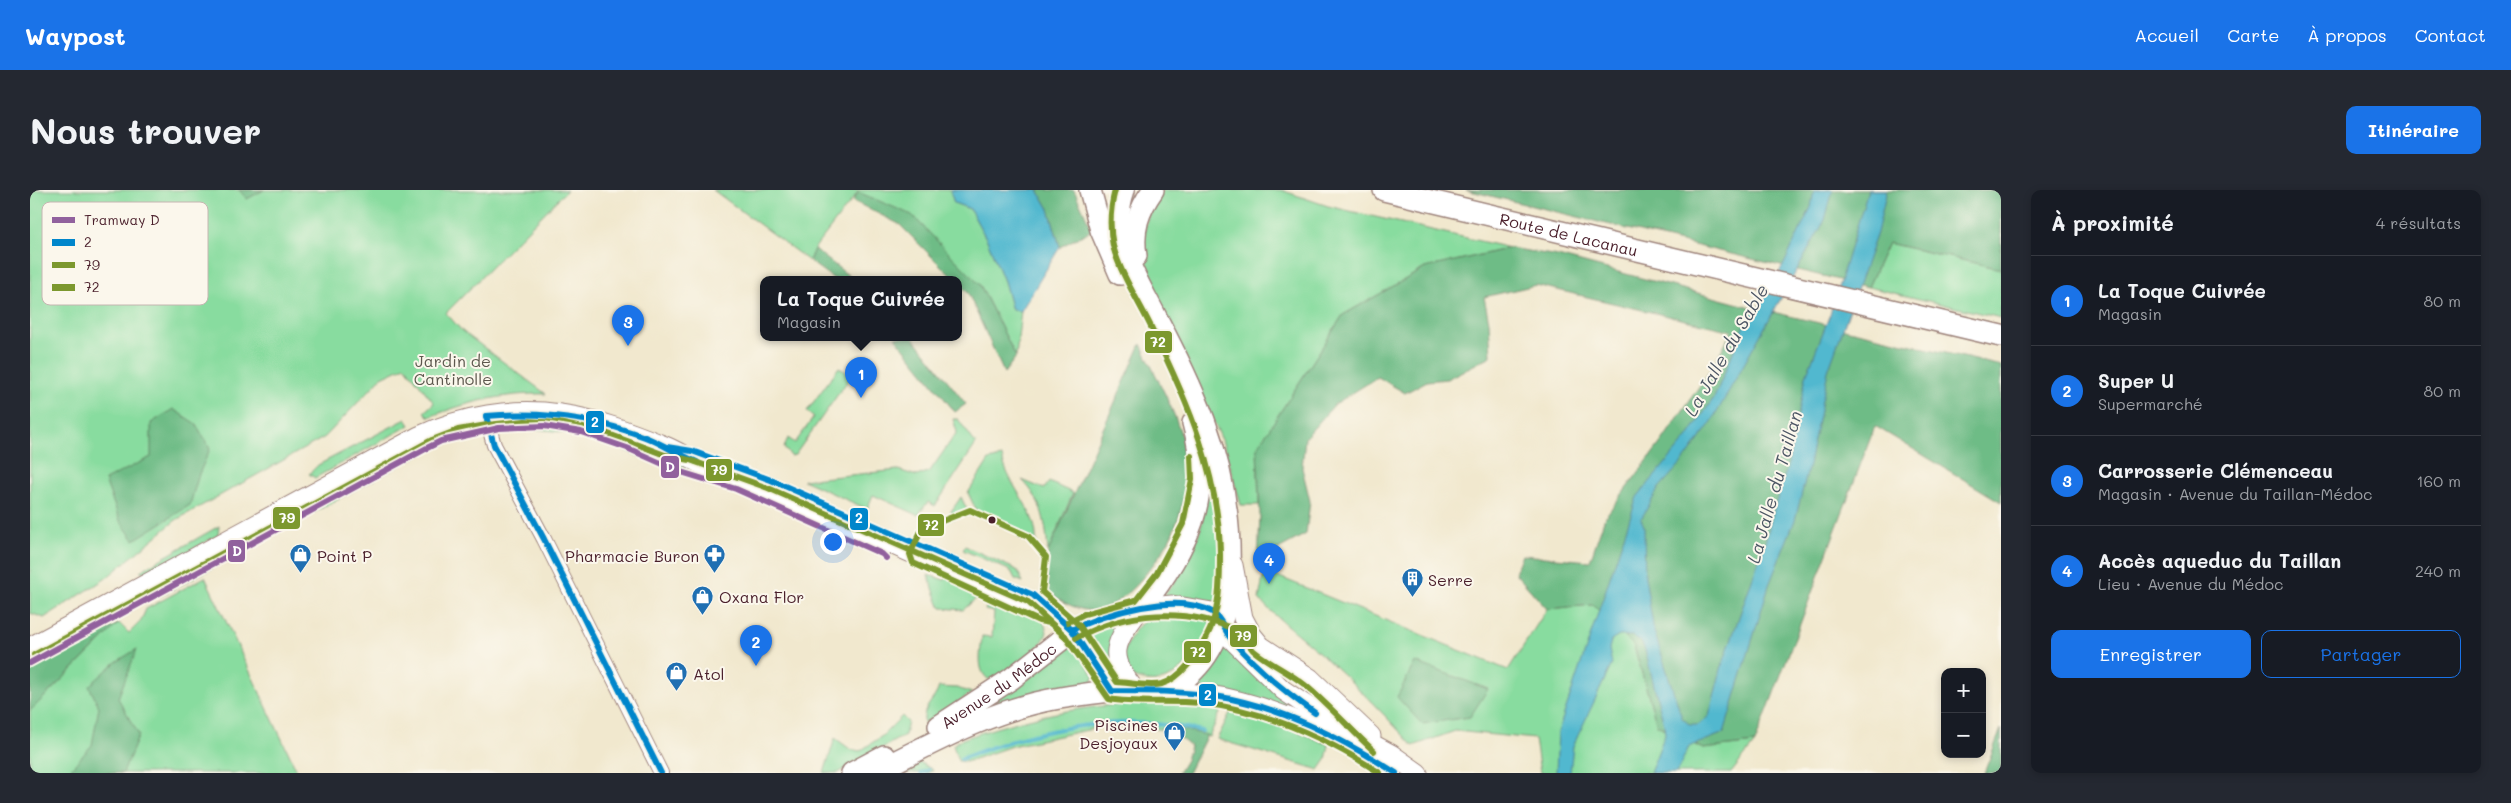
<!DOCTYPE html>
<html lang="fr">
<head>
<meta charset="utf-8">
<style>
	:root { --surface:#171b24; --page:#242831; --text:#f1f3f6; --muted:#9ea1a6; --line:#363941; --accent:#1a73e8 }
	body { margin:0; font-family:Mali,sans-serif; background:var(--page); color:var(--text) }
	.controls { position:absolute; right:15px; bottom:15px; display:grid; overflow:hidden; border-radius:10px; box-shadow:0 2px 8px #0003 }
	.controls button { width:45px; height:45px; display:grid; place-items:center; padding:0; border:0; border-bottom:1px solid var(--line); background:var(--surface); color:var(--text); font:25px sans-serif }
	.you { position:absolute; left:802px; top:351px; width:18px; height:18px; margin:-12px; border:4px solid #fff; border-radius:50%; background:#1a73e8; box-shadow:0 0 0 8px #1a73e833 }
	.badge { display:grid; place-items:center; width:32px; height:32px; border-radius:50%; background:var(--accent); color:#fff; font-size:16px; font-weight:700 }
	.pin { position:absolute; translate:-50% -41px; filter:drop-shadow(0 1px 2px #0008) }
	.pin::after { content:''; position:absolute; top:26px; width:18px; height:15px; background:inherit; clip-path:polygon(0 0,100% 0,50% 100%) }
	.popup { position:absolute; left:730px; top:86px; width:202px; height:65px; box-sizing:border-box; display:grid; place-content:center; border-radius:10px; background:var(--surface); filter:drop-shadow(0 1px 4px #0005); font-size:16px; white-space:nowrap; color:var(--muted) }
	.popup b { font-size:19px; color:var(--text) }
	.popup::after { content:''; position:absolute; left:50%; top:100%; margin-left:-10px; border:10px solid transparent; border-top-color:var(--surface) }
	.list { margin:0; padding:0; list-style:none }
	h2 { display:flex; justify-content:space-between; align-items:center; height:65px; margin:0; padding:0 20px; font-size:21px }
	h2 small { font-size:16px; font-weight:400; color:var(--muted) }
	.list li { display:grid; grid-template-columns:32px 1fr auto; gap:15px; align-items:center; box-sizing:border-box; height:90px; padding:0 20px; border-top:1px solid var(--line) }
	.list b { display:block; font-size:19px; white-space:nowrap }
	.list p { margin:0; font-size:16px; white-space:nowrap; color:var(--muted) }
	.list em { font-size:16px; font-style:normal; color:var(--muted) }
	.actions { display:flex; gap:10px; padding:15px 20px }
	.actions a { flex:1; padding:11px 0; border:1px solid var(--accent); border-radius:10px; text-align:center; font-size:18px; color:var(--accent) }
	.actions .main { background:var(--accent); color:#fff }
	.map { position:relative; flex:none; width:1971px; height:583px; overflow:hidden; border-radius:10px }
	header { display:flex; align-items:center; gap:30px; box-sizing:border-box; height:70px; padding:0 25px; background:var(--accent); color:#fff }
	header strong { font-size:24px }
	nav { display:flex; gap:28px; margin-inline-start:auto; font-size:18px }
	.intro { display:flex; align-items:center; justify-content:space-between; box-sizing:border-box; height:120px; padding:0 30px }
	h1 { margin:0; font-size:35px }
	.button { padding:12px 22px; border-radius:10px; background:var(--accent); color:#fff; font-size:18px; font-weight:700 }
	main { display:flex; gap:30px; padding:0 30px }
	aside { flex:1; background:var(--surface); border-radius:10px; box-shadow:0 2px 8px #0003 }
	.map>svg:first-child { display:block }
</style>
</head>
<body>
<header>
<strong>Waypost</strong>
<nav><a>Accueil</a><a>Carte</a><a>À propos</a><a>Contact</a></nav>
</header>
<div class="intro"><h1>Nous trouver</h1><a class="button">Itinéraire</a></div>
<main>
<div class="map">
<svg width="1971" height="583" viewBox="0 0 1971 583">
	<rect width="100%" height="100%" fill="#fbf7ec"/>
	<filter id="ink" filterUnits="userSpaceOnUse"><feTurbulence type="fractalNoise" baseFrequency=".02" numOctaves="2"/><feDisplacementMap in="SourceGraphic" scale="10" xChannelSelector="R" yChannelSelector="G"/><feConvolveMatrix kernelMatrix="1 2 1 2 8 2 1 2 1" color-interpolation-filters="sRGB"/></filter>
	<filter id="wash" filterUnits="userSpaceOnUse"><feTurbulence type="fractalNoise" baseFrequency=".0096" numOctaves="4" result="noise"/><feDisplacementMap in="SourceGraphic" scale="20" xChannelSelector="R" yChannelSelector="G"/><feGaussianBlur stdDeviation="1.12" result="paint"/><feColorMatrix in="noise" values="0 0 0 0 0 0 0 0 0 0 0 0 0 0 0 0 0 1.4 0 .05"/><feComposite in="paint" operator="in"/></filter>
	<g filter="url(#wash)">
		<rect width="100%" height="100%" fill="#f1e8ce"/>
		<g fill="#88dc9f" stroke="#697e65">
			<path d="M0,0h537l-121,123 16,18 84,63c-42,-1 -78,8 -117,23l-5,-5 10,-9 -29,-37 -23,11 -57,60 -149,83 -71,59 -61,39 -14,-5z"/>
			<path d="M683,0h237l4,13 16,6 17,31 17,41 8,29 9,1 -5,46 -36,-72 -122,-93 -44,57 -5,12z"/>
			<path d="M1134,0h117l47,16 182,42 -85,20 -82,47 -86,133 2,57h-18l-19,-65 -77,-170c-3,-25 -2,-63 19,-80z"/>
			<path d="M1858,53l113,26v49l-133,-31z"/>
			<path d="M809,177l12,9 -56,79 -4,1 -7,-8 4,-10 7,5 19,-26 -7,-6z"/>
			<path d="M376,229l4,6 -95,53 -6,-4 9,-9z"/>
			<path d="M923,229h5l18,25 -41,62 -7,-4 -10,13 -45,-20 -6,14 -64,-29 95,-10 19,6 13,-5 27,-39z"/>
			<path d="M502,230c68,6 131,33 193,62l-42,-13 -3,5c-54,-24 -100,-46 -161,-45v-8z"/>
			<path d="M425,242l2,8 -29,10 -269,147 -5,-7 270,-147z"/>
			<path d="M1179,264l9,42 3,107 -58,-6c38,-46 45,-85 46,-143z"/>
			<path d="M972,267c7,32 37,54 34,87l-18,-7 1,-5 -41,-18 -10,-21 21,-33z"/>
			<path d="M992,290l22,9 5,-7 24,11 -25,59c-2,-27 -5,-52 -26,-72z"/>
			<path d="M931,307l9,19 -8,-1 -19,8z"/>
			<path d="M189,336l-1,9 -70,39 -8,-3z"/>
			<path d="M935,356l52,24 6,12 -8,-3 -4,-8 -48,-21z"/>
			<path d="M918,384l32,14 -1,8 -16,14 -21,-2 -3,-4 -11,-29 17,5z"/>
			<path d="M1242,384l236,96 39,-61 46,-4 41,41 23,79 46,24 52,-6 -24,30h-191l-5,-34 -80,-8 -42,15c-29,-32 -58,-62 -90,-90 -22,-20 -45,-36 -64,-57l4,-21z"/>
			<path d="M175,387l93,196h-268v-62l89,-88 10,10 12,-12 5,-12z"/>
			<path d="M967,410l45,16 5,16c-4,18 -40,37 -55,47h-4c-12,-9 -7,-29 -6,-43l10,1 2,-25 -9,-2 2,-5z"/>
			<path d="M1132,423l41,3 8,7c-1,12 -7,18 -14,28 -17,24 -36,39 -66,25l-8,-21c10,-25 14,-33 39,-42z"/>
			<path d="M1093,428l-8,59 -2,1 -30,-45z"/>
			<path d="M1194,450l99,82 -132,-37z"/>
			<path d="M1042,452l22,34 -4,10 -110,23z"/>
			<path d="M909,497l18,1 15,5 -48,30c-2,-17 11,-22 15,-36z"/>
			<path d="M1119,513l68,2 3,8 -11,24 -27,-6 -71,-6 -99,21 -46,16 -8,-1 -5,-16 7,-5c64,-23 121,-35 189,-37z"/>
			<path d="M1206,517l22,7 71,31 -3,15 -7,10 -102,-31 15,-30z"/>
			<path d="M872,526l6,6 -3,13 -67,38h-14l11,-35 15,11 10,2 22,-15z"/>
			<path d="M889,572l14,8 -5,3h-39l20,-10z"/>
		</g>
		<g fill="#6ebc86" stroke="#5c6e58">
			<path d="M209,0h25l-17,9z"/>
			<path d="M1008,0h36l18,40 -32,17 -11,-38z"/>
			<path d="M1436,0h535v79l-113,-26 -20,44z"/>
			<path d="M828,2l54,23 68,70 36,72 -12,16 -36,-80 -9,-9 -1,-5h-4l-55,-55 -46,-23z"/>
			<path d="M1480,58l48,8 185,49 258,61v136l-126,-76 -120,317 -52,6 -46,-24 -23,-79 -41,-41 -46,4 -32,-36 7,-18 68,6 15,-44 57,-76 49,-72 21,-38 -196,-46 -52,12 5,25 2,34 -44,23 -20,2 -22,12 -27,-16 -43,27 -30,34 -3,30 8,33 -4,33 -48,26 2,-45 -3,-67 86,-133 82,-47z"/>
			<path d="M784,59l39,30h-19l-25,-18z"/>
			<path d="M865,147h18l53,67 -11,8z"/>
			<path d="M1111,154c17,39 45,82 46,125 0,21 -6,45 -14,63 -10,24 -49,75 -75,78 -18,3 -36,-8 -49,-18l-3,-20 2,-20z"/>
			<path d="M143,219l23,15 14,25 -11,25 -9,31 -56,35 -14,-19 -15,-41 46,-23v-34z"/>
			<path d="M89,433l-89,88v-41z"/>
			<path d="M107,459l-19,49 21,37 -16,38h-56l25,-28 7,-38 -10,-21 27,-24z"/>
			<path d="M1385,472l73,27 -18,28 -48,7 -25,-27z"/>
			<path d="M1150,539l27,6 -19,38h-10l8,-13 4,-14 -10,-8z"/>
			<path d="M1971,539v44h-17z"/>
		</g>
		<g fill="#51b8cf" stroke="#4e6c7d">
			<path d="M920,0h88l11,19 11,38 -39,64 -9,-1 -8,-29 -17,-41 -17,-31 -16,-6z"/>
			<path d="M1784,0h19l-8,30 -114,203 -26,36 -26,29 -18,31 3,7 1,51 9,54 28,87 8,7h8l11,-9 12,-47 44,-127 15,-54 7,-19 19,-93 24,-62 38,-124h19l-10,43 -49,138 -19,94 -14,55 -26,65 -45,148 -35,14 -13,26h-26l15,-39 -1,-9 -19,-75 -4,-8 -8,-6h-14l-8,5 -2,8 3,15 -39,82 -3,27h-14l2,-41 79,-235 50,-59 28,-42 29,-71 18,-23 21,-36 28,-59z"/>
		</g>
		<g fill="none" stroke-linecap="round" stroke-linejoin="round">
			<g stroke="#51b8cf" stroke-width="4">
				<path d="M931,569c77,-32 159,-46 241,-28"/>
				<path d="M891,583l7,-3"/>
			</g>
		</g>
	</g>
	<g filter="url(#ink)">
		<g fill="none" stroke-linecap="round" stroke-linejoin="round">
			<defs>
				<path id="street" d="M456,226l8,29 50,94 117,234"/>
				<g id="secondary">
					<path d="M1203,375l10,53 9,17 9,11 49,32 61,58"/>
					<path d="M1033,432l9,8 40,61"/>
					<path d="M0,457l389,-211c43,-20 94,-29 141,-22 36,5 71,18 105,32 14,6 27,14 41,20 114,45 225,95 337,147l11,2"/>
					<path d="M1106,501c-31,-36 -21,-49 5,-83l31,-3 40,7 15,23 56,55 43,29 65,35 27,19"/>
					<path d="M1135,502c22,1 44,2 65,7 41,9 78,26 115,44"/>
				</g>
				<g id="primary">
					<path d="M1060,0l11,40 19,44"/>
					<path id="s1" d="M1354,0l617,146"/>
					<path d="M1106,66c-4,-26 2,-45 17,-66"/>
					<path id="s2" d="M909,536l72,-47 69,-54 43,-14 18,-3c46,-58 73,-111 52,-185"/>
					<path d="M822,583l32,-17"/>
					<path d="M843,583c60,-30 119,-64 187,-75 18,-3 37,-6 55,-7 13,0 42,4 51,0 8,-3 16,-10 22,-15 31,-27 39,-64 41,-104 2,-52 -7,-103 -25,-152 -13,-34 -30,-69 -47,-101 -20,-40 -50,-82 -33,-129"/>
				</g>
			</defs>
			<use href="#street" stroke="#9e847c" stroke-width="16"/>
			<use href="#secondary" stroke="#9e847c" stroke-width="21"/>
			<use href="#primary" stroke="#9e847c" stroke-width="24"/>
			<use href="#street" stroke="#fff" stroke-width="14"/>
			<use href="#secondary" stroke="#fff" stroke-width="19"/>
			<use href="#primary" stroke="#fff" stroke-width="21"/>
			<defs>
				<g id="bus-1">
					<path d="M456,226c55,-5 107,1 159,21 18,7 34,18 52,25"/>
					<path d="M456,226l8,29 50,94 117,234"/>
					<path d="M637,257l25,4 79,29 262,115 39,35 40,61c34,0 69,0 103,5 65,10 126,42 181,77"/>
					<path d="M1042,440c32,-17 106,-38 140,-18 10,6 13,20 20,28 24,28 53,52 83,73"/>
				</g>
				<g id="bus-2">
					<path d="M1046,448c50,-27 111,-31 162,-7 7,3 10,15 16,20 16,13 35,21 51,34 24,20 46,45 69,66"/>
					<path d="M4,465l398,-215 26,-10 29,-5 38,-4 33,2 45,9 62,23 25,5 78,28 260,114 37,34 44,63c26,5 62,1 91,4 64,7 126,35 180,70"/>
				</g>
				<g id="bus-3">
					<path d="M1038,432l16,-8 52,-14 21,-27 26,-49 9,-45 -1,-23"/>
					<path d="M1049,435l38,57c14,1 32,5 45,2 20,-6 34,-29 44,-46 14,-26 14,-55 14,-84 -1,-80 -32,-152 -67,-223 -13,-28 -32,-55 -40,-85 -4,-19 -3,-37 2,-56"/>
					<path d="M1035,446l-15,-13 -11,-2 -126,-58 -3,-9 12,-25 48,-19 58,26 18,21 -4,35 36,32"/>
				</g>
			</defs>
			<use href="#bus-1" stroke="#fbf7ec" stroke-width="10"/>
			<use href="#bus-2" stroke="#fbf7ec" stroke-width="10"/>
			<use href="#bus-3" stroke="#fbf7ec" stroke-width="10"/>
			<use href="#bus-1" stroke="#0086cb" stroke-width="6"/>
			<use href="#bus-2" stroke="#7c982e" stroke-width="6"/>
			<use href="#bus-3" stroke="#7c982e" stroke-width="6"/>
			<defs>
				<path id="tram-1" d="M0,473l397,-215 14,-7 58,-13 45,-2 37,6 46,16 54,24 55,17 146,65 4,4"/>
			</defs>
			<use href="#tram-1" stroke="#fbf7ec" stroke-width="10"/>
			<use href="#tram-1" stroke="#91619d" stroke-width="6"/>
		</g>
	</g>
	<defs>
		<symbol id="shop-pin" viewBox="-11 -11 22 30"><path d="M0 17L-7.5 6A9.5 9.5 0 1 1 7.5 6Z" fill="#1f6fb2" stroke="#fbf7ec"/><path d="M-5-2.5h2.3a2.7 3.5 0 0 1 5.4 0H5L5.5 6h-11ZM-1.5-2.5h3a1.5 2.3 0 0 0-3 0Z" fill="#fff"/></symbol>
		<symbol id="pharmacy-pin" viewBox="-11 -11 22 30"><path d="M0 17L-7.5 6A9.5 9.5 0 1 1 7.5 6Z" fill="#1f6fb2" stroke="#fbf7ec"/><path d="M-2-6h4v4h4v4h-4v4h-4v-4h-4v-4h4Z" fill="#fff"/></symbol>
		<symbol id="building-pin" viewBox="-11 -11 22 30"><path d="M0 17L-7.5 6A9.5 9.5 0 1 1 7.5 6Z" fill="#1f6fb2" stroke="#fbf7ec"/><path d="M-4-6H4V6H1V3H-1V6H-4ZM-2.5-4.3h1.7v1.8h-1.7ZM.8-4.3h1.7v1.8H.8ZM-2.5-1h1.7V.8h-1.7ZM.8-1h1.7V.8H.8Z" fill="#fff"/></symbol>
	</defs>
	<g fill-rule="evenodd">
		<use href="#shop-pin" x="258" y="352" width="25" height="34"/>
		<use href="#pharmacy-pin" x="672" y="352" width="25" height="34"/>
		<use href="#building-pin" x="1370" y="376" width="25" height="34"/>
		<use href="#shop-pin" x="660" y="394" width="25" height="34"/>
		<use href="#shop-pin" x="634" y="470" width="25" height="34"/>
		<use href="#shop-pin" x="1132" y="530" width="25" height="34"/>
	</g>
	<circle fill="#4a1f2b" stroke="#fbf7ec" stroke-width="2" cx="962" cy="330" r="4.5"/>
	<g text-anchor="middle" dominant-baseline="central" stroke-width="4" stroke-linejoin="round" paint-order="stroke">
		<g font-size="16" fill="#4a1f2b" stroke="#fbf7ec">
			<text stroke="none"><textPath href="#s1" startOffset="190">Route de Lacanau</textPath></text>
			<text stroke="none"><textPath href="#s2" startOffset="72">Avenue du Médoc</textPath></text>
		</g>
		<g font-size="16" fill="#5d584e" stroke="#fbf7ec">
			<text x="423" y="170">Jardin de<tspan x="423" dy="18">Cantinolle</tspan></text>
		</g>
		<g font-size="16" fill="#4a1f2b" stroke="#fbf7ec" text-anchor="start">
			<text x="287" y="365">Point P</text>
			<text x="669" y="365" text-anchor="end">Pharmacie Buron</text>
			<text x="1398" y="389">Serre</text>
			<text x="689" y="406">Oxana Flor</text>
			<text x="663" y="483">Atol</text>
			<text x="1128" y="534" text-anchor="end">Piscines<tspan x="1128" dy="18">Desjoyaux</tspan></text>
		</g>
		<g font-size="18" font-style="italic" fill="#4c5564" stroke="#fbf7ec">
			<text transform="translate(1696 160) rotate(-60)">La Jalle du Sable</text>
			<text transform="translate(1744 297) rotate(-74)">La Jalle du Taillan</text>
		</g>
	</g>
	<rect x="12" y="12" width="166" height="103" rx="8" fill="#fbf7ec" stroke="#c6b6b2" stroke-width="1"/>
	<rect x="22" y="27" width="23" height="6" fill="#91619d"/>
	<rect x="22" y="49" width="23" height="7" fill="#0086cb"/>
	<rect x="22" y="72" width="23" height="6" fill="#7c982e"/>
	<rect x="22" y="94" width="23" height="7" fill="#7c982e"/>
	<g font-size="14" fill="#4a1f2b">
		<text x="54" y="35">Tramway D</text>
		<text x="54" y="57">2</text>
		<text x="54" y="80">79</text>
		<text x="54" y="102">72</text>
	</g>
	<g stroke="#fbf7ec" stroke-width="2">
		<rect x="1114" y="140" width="29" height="24" rx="5" fill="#7c982e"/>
		<rect x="555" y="220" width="20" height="24" rx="5" fill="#0086cb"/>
		<rect x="630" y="265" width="20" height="24" rx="5" fill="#91619d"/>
		<rect x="675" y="268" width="28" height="24" rx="5" fill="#7c982e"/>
		<rect x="242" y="316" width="29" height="24" rx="5" fill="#7c982e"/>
		<rect x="819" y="317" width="20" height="24" rx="5" fill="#0086cb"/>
		<rect x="887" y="323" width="28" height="24" rx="5" fill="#7c982e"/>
		<rect x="197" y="349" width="19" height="24" rx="5" fill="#91619d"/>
		<rect x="1199" y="434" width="29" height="24" rx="5" fill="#7c982e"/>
		<rect x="1153" y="450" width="29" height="24" rx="5" fill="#7c982e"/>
		<rect x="1168" y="493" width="19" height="24" rx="5" fill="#0086cb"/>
	</g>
	<g font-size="14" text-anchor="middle" font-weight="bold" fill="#fff">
		<text x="1128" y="157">72</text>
		<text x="565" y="237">2</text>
		<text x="640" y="282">D</text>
		<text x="689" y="285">79</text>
		<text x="257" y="333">79</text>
		<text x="829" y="333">2</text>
		<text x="901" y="340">72</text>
		<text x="207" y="366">D</text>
		<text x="1213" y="451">79</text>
		<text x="1168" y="467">72</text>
		<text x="1178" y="510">2</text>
	</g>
</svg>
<div class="controls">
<button>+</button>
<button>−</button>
</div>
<div class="you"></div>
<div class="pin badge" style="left:831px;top:208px">1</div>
<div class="popup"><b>La Toque Cuivrée</b>Magasin</div>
<div class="pin badge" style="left:726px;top:476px">2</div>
<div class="pin badge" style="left:598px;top:156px">3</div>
<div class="pin badge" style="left:1239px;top:394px">4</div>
</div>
<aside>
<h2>À proximité<small>4 résultats</small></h2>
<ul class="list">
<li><span class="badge">1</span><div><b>La Toque Cuivrée</b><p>Magasin</p></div><em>80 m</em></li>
<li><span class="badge">2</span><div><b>Super U</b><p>Supermarché</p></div><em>80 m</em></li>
<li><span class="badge">3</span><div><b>Carrosserie Clémenceau</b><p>Magasin · Avenue du Taillan-Médoc</p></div><em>160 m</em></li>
<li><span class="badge">4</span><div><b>Accès aqueduc du Taillan</b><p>Lieu · Avenue du Médoc</p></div><em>240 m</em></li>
</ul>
<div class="actions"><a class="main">Enregistrer</a><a>Partager</a></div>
</aside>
</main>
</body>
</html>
